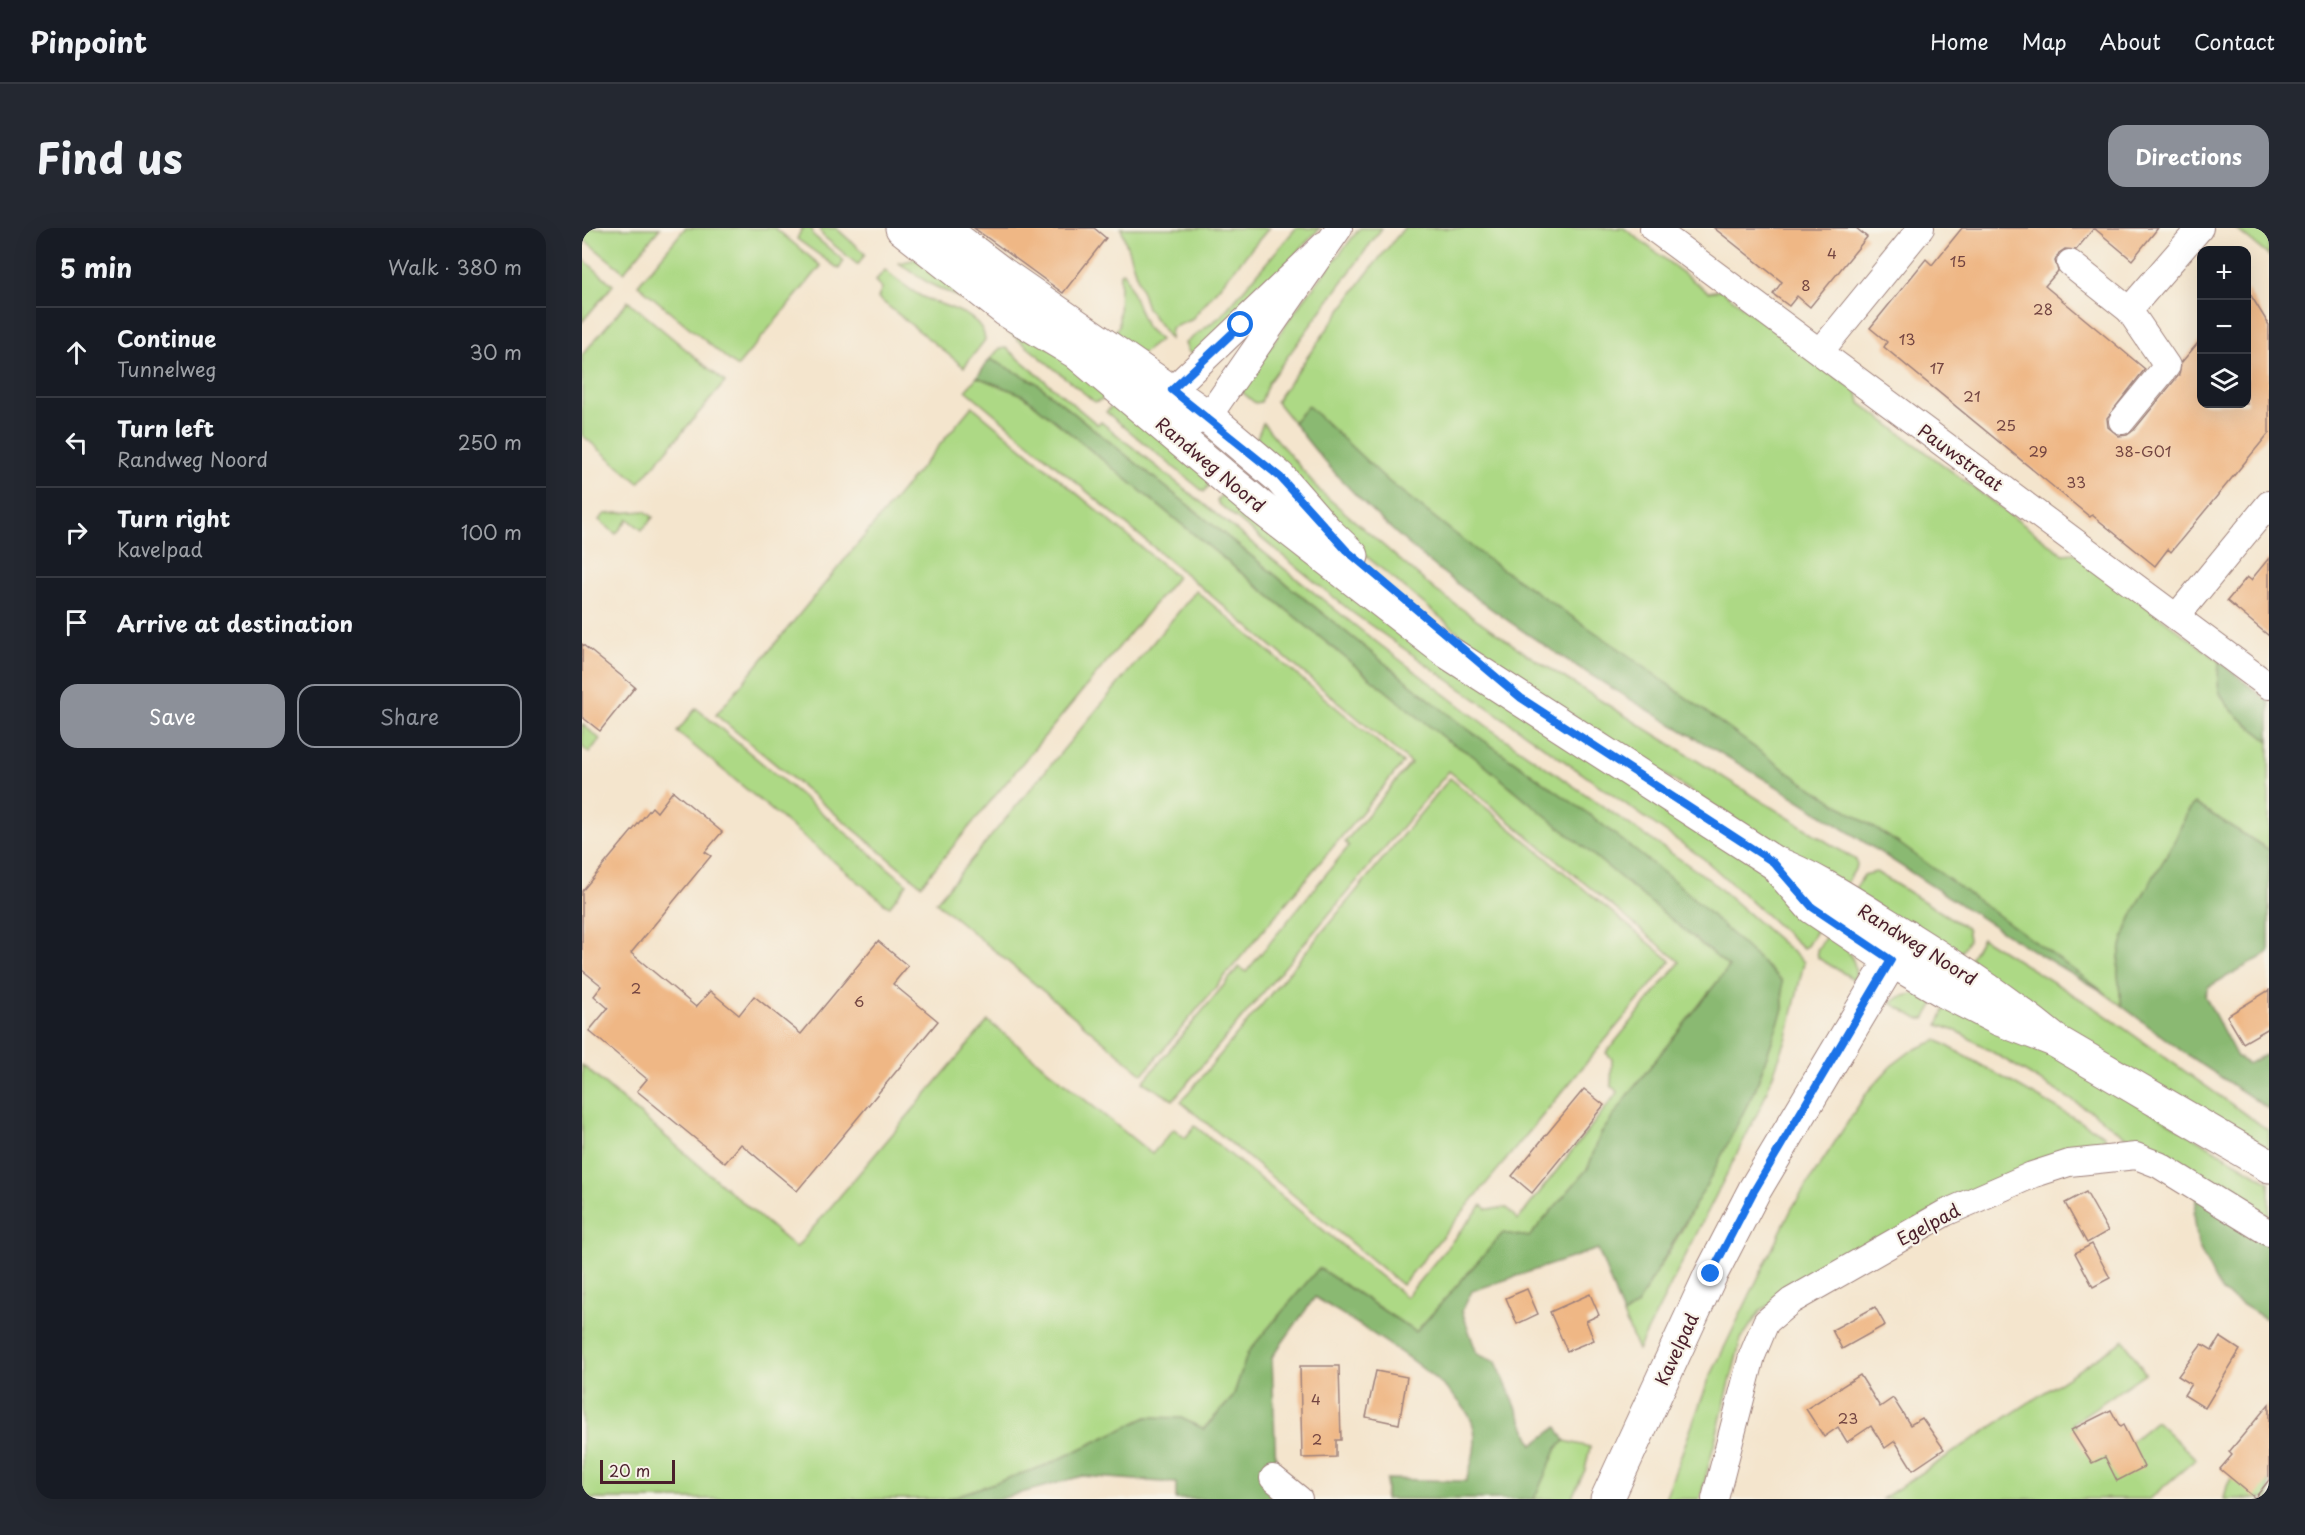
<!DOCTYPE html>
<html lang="en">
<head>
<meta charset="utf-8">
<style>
	:root { --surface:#171b24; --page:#242831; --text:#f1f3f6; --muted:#9ea1a6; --line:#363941; --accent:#8c9099 }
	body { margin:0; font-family:"Playpen Sans",sans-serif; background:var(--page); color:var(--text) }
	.controls { position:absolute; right:18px; top:18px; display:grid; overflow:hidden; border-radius:12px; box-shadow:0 6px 24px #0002 }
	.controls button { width:54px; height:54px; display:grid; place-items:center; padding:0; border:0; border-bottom:2px solid var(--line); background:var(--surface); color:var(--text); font:30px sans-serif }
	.scale { position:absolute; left:18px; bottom:15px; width:75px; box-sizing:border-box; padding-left:6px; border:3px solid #4a1f2b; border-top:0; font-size:16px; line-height:21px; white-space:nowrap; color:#4a1f2b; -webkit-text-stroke:4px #f7f3e8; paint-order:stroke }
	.stop { position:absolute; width:18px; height:18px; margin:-14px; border:4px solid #1a73e8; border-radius:50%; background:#fff }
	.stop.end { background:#1a73e8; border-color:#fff; box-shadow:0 2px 6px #0008 }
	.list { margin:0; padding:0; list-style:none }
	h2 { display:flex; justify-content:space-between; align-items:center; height:78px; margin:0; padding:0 24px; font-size:26px }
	h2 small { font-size:20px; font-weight:400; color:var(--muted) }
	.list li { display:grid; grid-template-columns:39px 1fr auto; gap:18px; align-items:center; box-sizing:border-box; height:90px; padding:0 24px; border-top:2px solid var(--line) }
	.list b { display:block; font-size:22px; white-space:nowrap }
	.list p { margin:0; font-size:20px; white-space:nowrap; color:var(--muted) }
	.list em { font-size:20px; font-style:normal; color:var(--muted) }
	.actions { display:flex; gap:12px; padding:18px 24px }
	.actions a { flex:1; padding:14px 0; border:2px solid var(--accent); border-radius:18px; text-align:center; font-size:21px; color:var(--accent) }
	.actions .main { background:var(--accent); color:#fff }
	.icon { flex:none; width:33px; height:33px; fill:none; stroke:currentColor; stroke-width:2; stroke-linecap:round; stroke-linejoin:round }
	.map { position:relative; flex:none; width:1687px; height:1271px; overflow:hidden; border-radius:18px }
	header { display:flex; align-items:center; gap:36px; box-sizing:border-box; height:84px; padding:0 30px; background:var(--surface); border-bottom:2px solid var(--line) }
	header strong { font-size:28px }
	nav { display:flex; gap:33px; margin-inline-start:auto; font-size:21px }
	.intro { display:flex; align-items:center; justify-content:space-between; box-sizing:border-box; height:144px; padding:0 36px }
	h1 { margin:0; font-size:42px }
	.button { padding:15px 27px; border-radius:18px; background:var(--accent); color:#fff; font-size:21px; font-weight:700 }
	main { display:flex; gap:36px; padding:0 36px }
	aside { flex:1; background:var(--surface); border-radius:18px; box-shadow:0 6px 24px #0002 }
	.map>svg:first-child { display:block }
</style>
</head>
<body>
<header>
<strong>Pinpoint</strong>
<nav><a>Home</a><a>Map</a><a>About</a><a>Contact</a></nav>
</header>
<div class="intro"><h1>Find us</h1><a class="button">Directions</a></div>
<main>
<aside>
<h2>5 min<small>Walk · 380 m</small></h2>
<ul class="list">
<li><svg class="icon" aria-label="ahead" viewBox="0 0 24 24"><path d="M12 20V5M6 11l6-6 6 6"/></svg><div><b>Continue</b><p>Tunnelweg</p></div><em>30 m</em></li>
<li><svg class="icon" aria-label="left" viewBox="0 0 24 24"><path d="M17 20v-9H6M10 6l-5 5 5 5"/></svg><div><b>Turn left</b><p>Randweg Noord</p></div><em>250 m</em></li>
<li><svg class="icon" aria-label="right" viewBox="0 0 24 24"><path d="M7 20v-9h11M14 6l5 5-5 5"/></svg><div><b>Turn right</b><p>Kavelpad</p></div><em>100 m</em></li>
<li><svg class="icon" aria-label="arrive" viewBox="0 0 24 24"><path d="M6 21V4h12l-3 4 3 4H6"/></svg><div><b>Arrive at destination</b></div></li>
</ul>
<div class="actions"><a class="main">Save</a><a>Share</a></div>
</aside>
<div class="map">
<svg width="1687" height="1271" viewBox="0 0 1687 1271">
	<rect width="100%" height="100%" fill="#f7f3e8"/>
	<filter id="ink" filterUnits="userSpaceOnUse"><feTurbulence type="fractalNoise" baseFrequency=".0167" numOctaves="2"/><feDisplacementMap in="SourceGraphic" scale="12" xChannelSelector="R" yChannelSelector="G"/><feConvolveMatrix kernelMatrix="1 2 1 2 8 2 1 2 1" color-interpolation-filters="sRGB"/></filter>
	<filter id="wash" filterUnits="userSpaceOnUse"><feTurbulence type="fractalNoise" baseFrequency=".008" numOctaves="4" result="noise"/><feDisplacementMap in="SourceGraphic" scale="24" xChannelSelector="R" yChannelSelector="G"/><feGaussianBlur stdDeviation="1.35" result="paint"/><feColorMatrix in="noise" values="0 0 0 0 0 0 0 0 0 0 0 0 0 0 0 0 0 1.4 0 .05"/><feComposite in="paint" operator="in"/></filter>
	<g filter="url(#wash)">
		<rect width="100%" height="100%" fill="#f4e5cd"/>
		<g fill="#add985" stroke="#7c7c58" stroke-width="1.5">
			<path d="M0,0h78l-36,44 -42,-34z"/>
			<path d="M103,0h90l46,38 -84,101 -99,-82z"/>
			<path d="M220,0h10l1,7 31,26 -5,8 -42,-30z"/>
			<path d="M237,0h17l29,26 -7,11 -35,-29z"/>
			<path d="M539,0h148l-78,92 -20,8 -1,11 -23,-31z"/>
			<path d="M714,0h24l-60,65 -67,62 -5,-4 -3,-8 36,-27z"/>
			<path d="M778,0h22l-114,155 -7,19 -6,1 -13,-11 1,-6 58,-83z"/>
			<path d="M822,0h220l84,64 13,-2 137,103 2,10 203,151 12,-1 144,108c0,9 -2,20 0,29 7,22 33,37 50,51v109l-75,-47c-12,15 -14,29 -23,45 -21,37 -52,77 -53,121 0,12 2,25 4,37l-222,-162 -98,-62 -184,-134 -132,-90 -98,-77 -80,-75 -15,16 -17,-21 89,-125z"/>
			<path d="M1653,0l34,1v27z"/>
			<path d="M0,30l31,27 -31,37z"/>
			<path d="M334,31l194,129 -7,11 -8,3 -118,-96 -47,-22 -31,-21z"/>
			<path d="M303,42c11,9 22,18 34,25 20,12 64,16 66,45l-21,27 -86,-69 4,-10 -7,-7z"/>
			<path d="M542,44l22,55 14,13 -21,16 -27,-18 7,-13 1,-52z"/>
			<path d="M46,73l97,81 -86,101 -57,-48v-80z"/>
			<path d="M424,120l91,76 4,-2 261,209 130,99 218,150 94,82 -17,75 -25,67 -124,246 -15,-35 14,-10 46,-77 73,-140 27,-79 -1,-28 -103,-96 -89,-70 -131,-92 -424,-341 -45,-23 9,-10z"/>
			<path d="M395,149l46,18 422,344 27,16 257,212 -97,123 -32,45 -12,33 -59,69 -26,-4 -87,99 -97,-64 -71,84 -15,45 -30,32 -22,-11 -34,-1 -100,48 -100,34h-365v-434l214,183 192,-227 164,133 22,-25 11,9 10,-12 211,171 76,-92 5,4 20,-1 11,12 100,-128 -7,-6 1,-27 -6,-6 74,-91 -231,-191 -276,329 -30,-18 96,-115 7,5 103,-126 -4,-4 66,-79 -445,-373z"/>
			<path d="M539,169l94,81 -11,14 -98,-80z"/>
			<path d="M390,178l205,171 -256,308 -205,-170z"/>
			<path d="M681,195l58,69 114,98 93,65 328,205 1,6 -14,23 -333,-214 -173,-143 -84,-85z"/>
			<path d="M644,261l547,387 47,48 -13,22 -4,2 -99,-89 -351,-246 -134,-109 -2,-3z"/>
			<path d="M63,283l8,6 -11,13 -14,-11 -12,15 -17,-14 6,-6z"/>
			<path d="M614,363l207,172 -260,311 -207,-172z"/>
			<path d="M114,480l211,176 -18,23 -212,-175z"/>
			<path d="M0,496l18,15 -11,14 -7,-6z"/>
			<path d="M868,550l221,183 -269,324 -221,-183z"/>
			<path d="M1294,644l91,56 2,11 -12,21 -106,-65 13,-20z"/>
			<path d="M1247,704c15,14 30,26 26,48l-37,-22 -1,-8z"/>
			<path d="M1400,710l116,72 171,121v19l-231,-131 -72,-53z"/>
			<path d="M1335,765l20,5 -12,21h-7l-27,-16 9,-6z"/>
			<path d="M1365,775l122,60 200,119v39l-131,-75 -43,-32 -136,-82 -21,-7z"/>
			<path d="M1355,812l167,95 3,10 -3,6 -173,61 -170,98 -20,29 -41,160h-35l44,-120 83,-171 76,-117 23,-25 20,-15z"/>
			<path d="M1542,1112l21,33 -72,50 35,37 48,-39 40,38 -47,40h-267z"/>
			<path d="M1687,1176v95h-45l3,-13z"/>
			<path d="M983,1213l25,6 -5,23 -14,29h-37l23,-51z"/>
		</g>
		<g fill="#8ab972" stroke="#6a6c4e" stroke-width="1.5">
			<path d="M408,131l45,23 424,341 131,92 89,70 103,96 1,28 -27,78 -45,90 -74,128 -14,10 -25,-66 -126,42 -10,20 15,43 19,8 37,83 24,-18 8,14 -8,7 -23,51h-149l2,-20 79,2c6,-18 13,-40 6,-59 -15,-41 -119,-100 -157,-125l-43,60 4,114 12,28h-112v-16l-94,-7 -82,23h-53l100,-34 100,-48 34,1 23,11 29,-32 15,-45 71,-84 97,64 87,-99 26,4 59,-69 12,-33 32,-45 97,-123 -257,-212 -27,-16 -422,-344 -46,-18z"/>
			<path d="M726,178l80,75 98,77 132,90 184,134 98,62 207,150c-104,-58 -202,-127 -302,-190 -177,-110 -385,-211 -512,-382z"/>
			<path d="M1637,433l50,41v39c-17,-14 -43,-30 -50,-51 -2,-9 0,-20 0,-29z"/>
			<path d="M1612,575l75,47v103l-61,34 -3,9 32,61 11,7 16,-9 5,2v52l-82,-54 -65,-49c-2,-12 -4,-25 -4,-37 1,-44 32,-84 53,-121 9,-16 12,-31 23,-45z"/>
			<path d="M1616,968l71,42v83l-47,-29 -7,-12 -17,-35 -4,-31z"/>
		</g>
		<g id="blocks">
			<g fill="#efb785">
				<path d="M392,0h120l12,10 -43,55z"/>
				<path d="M1132,0h142l11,9 -57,70 -13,-11 -8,10 -16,-12 9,-12z"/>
				<path d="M1380,0h196l-26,32 -38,-32 -18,22 -11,-1 -6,4 -4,8 3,10 -13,15 100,83 -38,49 1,9 11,9 8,-1 7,-5 45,-55 2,-12 21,-25v66h45v-115l22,36v108l-98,119 -3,-3 -13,17 -63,-51 -2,2 -206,-170 3,-5 -17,-14 56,-69 6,6z"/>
				<path d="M1687,330v78l-42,-35 20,-24 4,3z"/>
				<path d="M0,416l53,43 -35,44 -18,-14z"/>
				<path d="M91,563l49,41 -17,20 6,4 -80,97 65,54 14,-16 29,24 15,-19 47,38 77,-93 30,25 -15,18 45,37 -141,170 -56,-47 -16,19 -88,-72 10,-12 -58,-48 19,-23 -14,-12 8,-10 -20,-16v-79l70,-84 5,5z"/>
				<path d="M1687,762v38l-26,15 -16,-27z"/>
				<path d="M1002,861l20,16 -72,88 -20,-17z"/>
				<path d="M1504,964l22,39 -21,12 -22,-40z"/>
				<path d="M1510,1016l18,34 -17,9 -18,-34z"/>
				<path d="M945,1061l11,25 -21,10 -11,-26z"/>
				<path d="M1008,1066l9,21 -13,6 8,19 -27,11 -17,-39z"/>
				<path d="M1293,1079l10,18 -43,24 -10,-19z"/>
				<path d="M1638,1109l20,13 -35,58 -21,-13 7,-11 -13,-8 24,-32 10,6z"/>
				<path d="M718,1138h39l2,74h-5v17l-34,1z"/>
				<path d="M794,1143l31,6 -8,47 -33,-7z"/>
				<path d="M1278,1147l20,32 13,-9 17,27 12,-7 22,31 -31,21 -18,-29 -10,7 -14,-22 -24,16 -9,-15 -14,10 -18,-28z"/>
				<path d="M1687,1176v76l-14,18 -35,-29 12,-14 -3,-3z"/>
				<path d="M1529,1182l9,17 3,-2 21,42 -27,14 -12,-24 -13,6 -21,-33z"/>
			</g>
		</g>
	</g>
	<g filter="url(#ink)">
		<use href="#blocks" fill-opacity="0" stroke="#9f827c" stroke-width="1.5"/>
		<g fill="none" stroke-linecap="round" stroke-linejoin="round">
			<defs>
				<g id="street">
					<path d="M1071,0l616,458"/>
					<path d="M1488,35l59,47 38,56 -45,55"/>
					<path d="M1547,82l71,-82"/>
					<path d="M1238,124l101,-124"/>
					<path d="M589,182l1,-20 153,-146"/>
					<path d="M609,196l17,-7 131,-189"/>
					<path d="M1595,388l92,-112"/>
					<path d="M691,1250l26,21"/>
					<path d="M1133,1271l37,-143 14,-34 25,-21 154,-88 87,-38 37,-12 67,-7 23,9 110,68"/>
				</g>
				<g id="secondary">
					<path d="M320,0l104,82 70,42 182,153 188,146 327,211c39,15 73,37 108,59 60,37 118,74 173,119"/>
					<path d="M360,0l59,45 207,144 71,60 47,54 26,25"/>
					<path d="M1198,642l32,37 79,53 55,32 53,27 55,21 215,126"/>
					<path d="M1025,1271l104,-225 43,-83 152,-255"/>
				</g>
			</defs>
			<use href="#street" stroke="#9f827c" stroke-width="28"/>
			<use href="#secondary" stroke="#9f827c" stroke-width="35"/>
			<use href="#street" stroke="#fff" stroke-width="26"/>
			<use href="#secondary" stroke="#fff" stroke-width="33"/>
		</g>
	</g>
	<g fill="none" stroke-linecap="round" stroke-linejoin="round" filter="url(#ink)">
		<path stroke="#1a73e8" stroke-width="8" d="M659,97l-69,65 108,87 66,73 175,148 252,164 39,45 79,53 -137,231 -43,83"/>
	</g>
	<g text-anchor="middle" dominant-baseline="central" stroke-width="4.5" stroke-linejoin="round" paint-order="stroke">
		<g font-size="15" fill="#734542">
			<text x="1250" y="24">4</text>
			<text x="1376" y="32">15</text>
			<text x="1224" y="56">8</text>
			<text x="1461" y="80">28</text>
			<text x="1325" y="110">13</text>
			<text x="1355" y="139">17</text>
			<text x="1390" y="167">21</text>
			<text x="1424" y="196">25</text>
			<text x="1456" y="222">29</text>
			<text x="1561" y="222">38-G01</text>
			<text x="1494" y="253">33</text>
			<text x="54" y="759">2</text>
			<text x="277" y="772">6</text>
			<text x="734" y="1170">4</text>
			<text x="1266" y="1189">23</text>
			<text x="735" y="1210">2</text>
		</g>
		<g font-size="18" fill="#4a1f2b" stroke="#f7f3e8">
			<text transform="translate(1379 229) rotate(36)">Pauwstraat</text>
			<text transform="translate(629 236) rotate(40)">Randweg Noord</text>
			<text transform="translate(1336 716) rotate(32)">Randweg Noord</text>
			<text transform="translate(1346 996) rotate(-28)">Egelpad</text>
			<text transform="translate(1094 1121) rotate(-65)">Kavelpad</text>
		</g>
	</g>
</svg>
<div class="controls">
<button>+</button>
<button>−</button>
<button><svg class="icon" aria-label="layers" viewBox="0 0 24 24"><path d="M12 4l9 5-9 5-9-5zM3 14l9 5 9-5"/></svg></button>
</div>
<div class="scale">20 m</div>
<div class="stop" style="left:659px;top:97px"></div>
<div class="stop end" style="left:1129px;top:1046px"></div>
</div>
</main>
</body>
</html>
